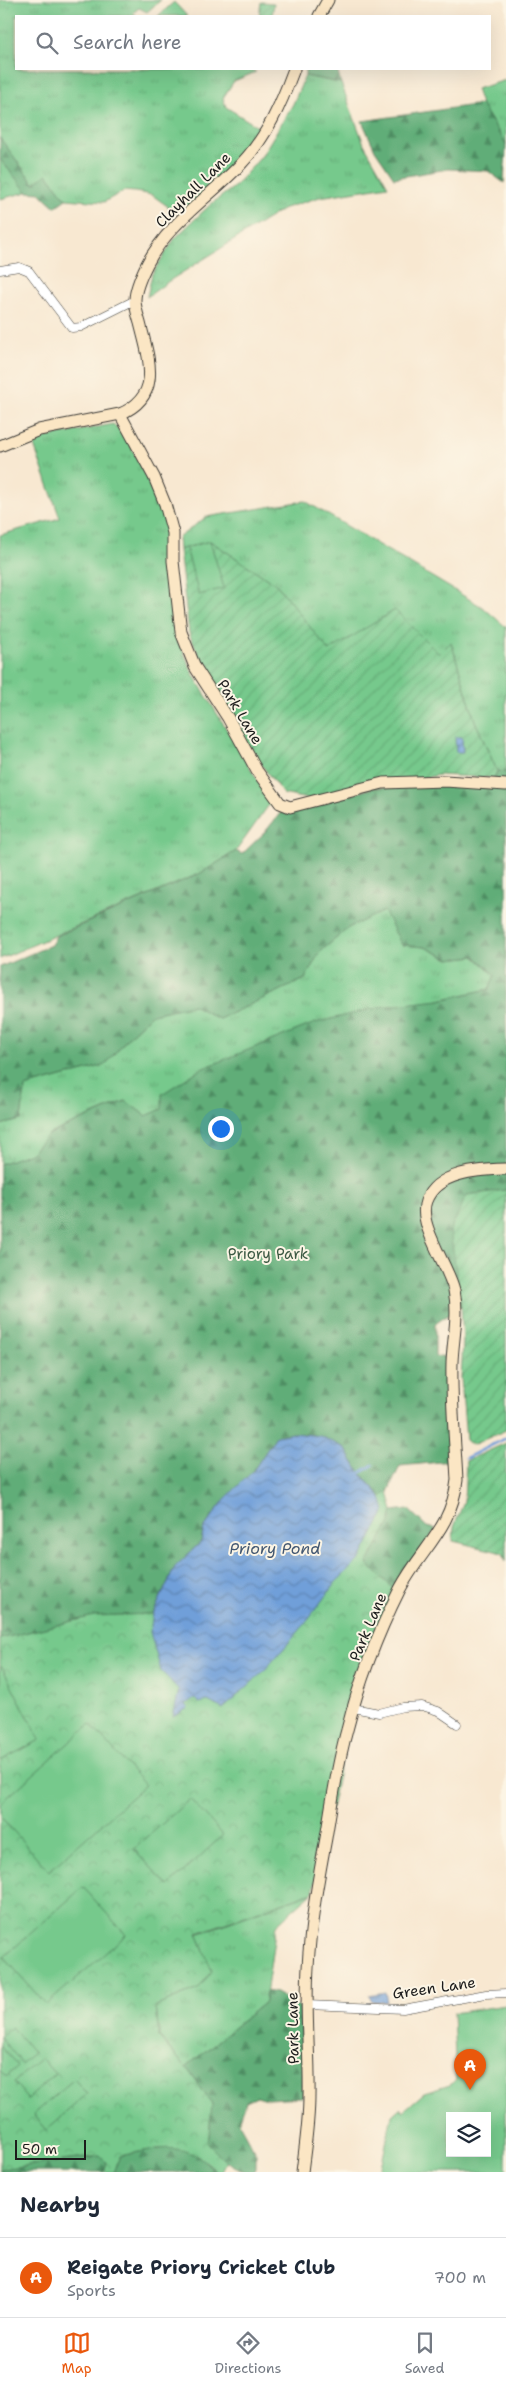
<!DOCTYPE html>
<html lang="en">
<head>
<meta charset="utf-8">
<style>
	:root { --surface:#fff; --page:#f6f6f7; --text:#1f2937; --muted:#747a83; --line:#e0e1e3; --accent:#ea580c }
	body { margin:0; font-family:"Shantell Sans",sans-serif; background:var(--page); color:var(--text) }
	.controls { position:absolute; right:15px; bottom:15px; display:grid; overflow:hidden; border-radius:0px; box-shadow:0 5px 20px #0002 }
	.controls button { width:45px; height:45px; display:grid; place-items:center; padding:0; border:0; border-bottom:1px solid var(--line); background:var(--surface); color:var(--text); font:25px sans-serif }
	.scale { position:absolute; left:15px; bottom:12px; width:71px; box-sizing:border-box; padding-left:5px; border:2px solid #1c1c1c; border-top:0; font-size:14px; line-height:18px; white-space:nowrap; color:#1c1c1c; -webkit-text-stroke:4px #fcf5e5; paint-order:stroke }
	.you { position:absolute; left:220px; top:1128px; width:18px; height:18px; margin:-12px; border:4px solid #fff; border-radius:50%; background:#1a73e8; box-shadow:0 0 0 8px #1a73e833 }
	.badge { display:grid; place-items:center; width:32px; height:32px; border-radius:50%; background:var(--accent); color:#fff; font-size:16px; font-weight:700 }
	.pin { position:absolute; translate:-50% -41px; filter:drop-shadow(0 1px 2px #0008) }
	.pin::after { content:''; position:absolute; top:26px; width:18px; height:15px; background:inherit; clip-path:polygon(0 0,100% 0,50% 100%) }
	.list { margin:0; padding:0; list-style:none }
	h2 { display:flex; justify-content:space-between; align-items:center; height:65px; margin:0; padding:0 20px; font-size:21px }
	h2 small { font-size:16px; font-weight:400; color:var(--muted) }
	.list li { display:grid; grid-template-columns:32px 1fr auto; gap:15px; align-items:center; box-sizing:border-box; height:80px; padding:0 20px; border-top:1px solid var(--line) }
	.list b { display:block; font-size:19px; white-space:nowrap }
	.list p { margin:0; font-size:16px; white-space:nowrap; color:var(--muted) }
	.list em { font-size:16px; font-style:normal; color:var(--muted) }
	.icon { flex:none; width:28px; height:28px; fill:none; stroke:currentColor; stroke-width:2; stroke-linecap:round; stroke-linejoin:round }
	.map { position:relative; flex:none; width:506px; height:2172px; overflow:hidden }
	.search { position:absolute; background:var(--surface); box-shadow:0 5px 20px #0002; left:15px; right:15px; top:15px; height:55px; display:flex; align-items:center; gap:12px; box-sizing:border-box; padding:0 18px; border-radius:0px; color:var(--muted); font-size:19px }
	.sheet { height:145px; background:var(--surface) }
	nav { display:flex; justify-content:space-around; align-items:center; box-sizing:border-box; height:70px; border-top:1px solid var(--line); background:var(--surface); font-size:14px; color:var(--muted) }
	nav a { display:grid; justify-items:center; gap:2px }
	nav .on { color:var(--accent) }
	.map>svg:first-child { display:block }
</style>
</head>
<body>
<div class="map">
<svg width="506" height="2172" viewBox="0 0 506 2172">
	<defs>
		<pattern id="grass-tufts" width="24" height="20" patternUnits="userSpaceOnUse" patternTransform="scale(1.25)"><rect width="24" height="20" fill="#76c98c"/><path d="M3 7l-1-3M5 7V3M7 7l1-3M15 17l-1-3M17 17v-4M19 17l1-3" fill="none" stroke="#66ac78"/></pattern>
		<pattern id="forest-firs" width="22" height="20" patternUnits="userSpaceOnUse" patternTransform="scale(1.25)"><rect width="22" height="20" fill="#60ad78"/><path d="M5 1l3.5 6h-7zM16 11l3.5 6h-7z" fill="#4e8c62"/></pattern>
		<pattern id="park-crowns" width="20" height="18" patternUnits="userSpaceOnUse" patternTransform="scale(1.25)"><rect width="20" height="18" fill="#76c98c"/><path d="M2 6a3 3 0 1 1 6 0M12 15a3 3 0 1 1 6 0" fill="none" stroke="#66ac78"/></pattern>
		<pattern id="garden-furrows" width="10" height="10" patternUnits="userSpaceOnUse" patternTransform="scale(1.25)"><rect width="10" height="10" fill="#76c98c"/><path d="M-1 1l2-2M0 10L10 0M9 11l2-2" fill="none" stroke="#66ac78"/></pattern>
		<pattern id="water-waves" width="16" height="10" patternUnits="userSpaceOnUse" patternTransform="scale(1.25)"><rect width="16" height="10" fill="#709fd9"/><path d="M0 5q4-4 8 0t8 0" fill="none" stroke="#5b81af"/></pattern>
	</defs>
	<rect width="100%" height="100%" fill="#fcf5e5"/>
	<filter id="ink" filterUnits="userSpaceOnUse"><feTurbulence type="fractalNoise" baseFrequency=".02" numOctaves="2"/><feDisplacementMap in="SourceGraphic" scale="10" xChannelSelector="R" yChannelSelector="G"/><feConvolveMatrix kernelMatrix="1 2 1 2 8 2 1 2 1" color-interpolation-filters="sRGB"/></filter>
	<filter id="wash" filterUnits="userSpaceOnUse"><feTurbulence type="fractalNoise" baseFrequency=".0096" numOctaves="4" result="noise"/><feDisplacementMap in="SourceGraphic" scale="20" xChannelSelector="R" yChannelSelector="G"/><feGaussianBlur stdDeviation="1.12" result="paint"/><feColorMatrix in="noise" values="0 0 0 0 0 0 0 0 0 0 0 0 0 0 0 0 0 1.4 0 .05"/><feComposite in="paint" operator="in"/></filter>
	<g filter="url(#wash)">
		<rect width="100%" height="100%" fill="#f8e8d1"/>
		<g fill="url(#grass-tufts)" stroke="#497254">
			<path d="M0,0h161l-14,12 -8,-4 -6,5 4,3h-121v53h234l6,3 -22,9 -11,17 3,9 37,23c-22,34 -56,55 -83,85l-28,-20 -17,-3 -11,-1 -20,11 -38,-3 -19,-25 -13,10 -34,-46z"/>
			<path d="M305,76l36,7 23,61 24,42 -68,11 -35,11 -116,73 -22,16 5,-23 23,-36 36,-34 23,-17 27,-30 32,-53z"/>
			<path d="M506,80v64l-25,-40 -5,-15z"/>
			<path d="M113,424l12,10 31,64 11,31 9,105 17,40 78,128 -35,49 -35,22 -201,86v-424l60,-17 -28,-78z"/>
			<path d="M305,501l179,107 22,19v145l-9,-1 -22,-50 -24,-79 -12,12 -44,-44 -66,42 -52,-67 -67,-44 -31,9 -1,-12 28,-21z"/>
			<path d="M384,910l18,35 23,2 24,12 25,-3 21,19 -6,14 -50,11 -293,116 -21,-15 -76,33 -18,19 -31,11v-39l21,-5 4,-33 80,-22 25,-30 22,-21 41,-9 26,14 86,-40 14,-26 29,-25z"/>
			<path d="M313,1892l-37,33 -11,77 -79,65 -27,-30 -3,-31 42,-17 -1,-55z"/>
		</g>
		<g fill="url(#forest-firs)" stroke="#3e644a">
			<path d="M305,69h32l4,14 -36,-7z"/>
			<path d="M481,104l25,40 -2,39 -16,-12 -40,-2 -54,9 -19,-28 -13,-29z"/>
			<path d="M0,138l34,46 13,-10 19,25 -11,8 -15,-14 -13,-1 -27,-33z"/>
			<path d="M497,771l9,1v418l-39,5 -6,111 -26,18v32l14,2 -1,72 3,31 -51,5 -12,26 -7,5 -21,-24 -15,-25 -68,-12 -24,35 -28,28 -21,29 -3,14 -26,25 -22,47 -59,2 -94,23v-475l31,-11 18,-19 77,-33 20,15 16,-7v-15l39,-25 114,-46 64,-16 60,-7 50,-11 6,-14 -20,-19 -26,3 -24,-12 -23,-2 -18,-34 -36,17 -29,25 -14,26 -86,40 -26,-14 -41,9 -22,21 -25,30 -80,22 -4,33 -21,5v-158l51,-22 5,-9 145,-63 35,-22 6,3 23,-22 16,-20 93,-24 71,-3 46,3z"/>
			<path d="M408,1509l19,18 9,2 -40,62 -29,-27 23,-42 3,-11z"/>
			<path d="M266,1991l10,2 24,14 4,56 -1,34 -36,2 -10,-3 -11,5 -7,22 17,31v15l-4,3c-20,0 -31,-15 -44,-27l4,-41 -26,-37 79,-65z"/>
			<path d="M176,2147l17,5 25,20h-105l7,-16 28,-6z"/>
			<path d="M100,2156l6,6 -3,10h-103v-3z"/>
		</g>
		<g fill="url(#park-crowns)" stroke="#497254">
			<path d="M0,159l27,33 -27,7z"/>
			<path d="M294,1433l26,3 25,12 15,25 21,24 7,-5 5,19 -3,11 -23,42 29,27 -39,96 -44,205 -116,41 15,38 -14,18 -42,17 3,32 27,29 26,37 -4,40 18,18 -5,10h-3c-32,-32 -57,-25 -98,-16l-7,16h-10l3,-10 -6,-6 -100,13v-530l94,-23 59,-2 22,-47 26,-25 3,-14 21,-29 28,-28 23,-35z"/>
		</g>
		<g fill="url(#garden-furrows)" stroke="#497254">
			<path d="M261,2l13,1 -2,13h-13z"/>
			<path d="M210,541l67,44 52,66 66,-41 44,44 12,-12 24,79 22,50 -3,7 -55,-3 -132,24 -24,-5 -34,-46 -21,-42 -22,-33 -17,-40 -10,-83z"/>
			<path d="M506,1190v240l-34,15 -6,-5 -5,-62 2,-36 -2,-36 -11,-76 17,-35z"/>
			<path d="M506,1443v119l-3,-9 -50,-12 1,-14 10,-26 2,-40z"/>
		</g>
		<g fill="#76c98c" stroke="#497254" fill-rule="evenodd">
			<path d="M174,2l13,14h-29z"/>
			<path d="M210,541l14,47 -25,7 -13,-47z"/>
			<path d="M2,1667l38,73 -40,21v-93z"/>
			<path d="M90,1724l55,61 -96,86 -49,-55v-12z"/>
			<path d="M190,1799l33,36 -55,51 -34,-37z"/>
			<path d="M83,1887l43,48 -80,70 -42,-48z"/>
			<path d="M506,2005v167h-126l12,-57 8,-7 3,3 21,-18 26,-8 6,-6 -3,-66zM450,2116h37v37h-37z"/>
			<path d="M12,2027l22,26 -12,10 -22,-26z"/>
			<path d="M0,2045l18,21 -12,11 -6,-7z"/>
			<path d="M41,2058l14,16 -27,25 -14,-17z"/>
			<path d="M74,2079l13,15 -41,36 -13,-15z"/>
		</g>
		<g fill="url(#water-waves)" stroke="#465e7a">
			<path d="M455,737h7l1,15h-7z"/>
			<path d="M294,1433l26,3 25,12 15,25 21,24 4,14 -25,48 -24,23 -37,49 -36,41 -40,37 -15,-8 -9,2 -5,-5 -8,6 2,4 -15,9 6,-27 -18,-19 -11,-39 3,-18 22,-47 26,-25 3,-14 21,-29 28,-28 23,-35z"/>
			<path d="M385,1992l2,10 -15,-1 -3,-6z"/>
		</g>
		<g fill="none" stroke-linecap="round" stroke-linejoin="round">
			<g stroke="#709fd9" stroke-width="3">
				<path d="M466,1458l40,-20"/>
				<path d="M360,1473l13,-8"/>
			</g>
		</g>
	</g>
	<g filter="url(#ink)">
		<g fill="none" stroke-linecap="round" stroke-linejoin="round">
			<defs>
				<g id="street">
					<path d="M0,270l19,-3 10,4 43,57 9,-1 54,-27"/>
					<path d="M353,1708l26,5 24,-6 19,-1 16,5 19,13"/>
					<path d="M307,2005l96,4 83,-15 20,-1"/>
				</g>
				<g id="secondary">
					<path d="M319,16l9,-16"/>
					<path d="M120,414l34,63 11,27 8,29v28l8,71 14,35 33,51 29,53 23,32 10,4 93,-24 62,-2 61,4"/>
					<path d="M0,446l39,-16 81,-16c43,-18 29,-55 20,-91 -2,-7 -5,-16 -5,-23 0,-10 7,-26 12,-36 21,-41 63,-67 94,-100 26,-27 40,-60 53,-95"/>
					<path d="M302,2172c3,-25 7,-50 7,-75 1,-43 -4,-86 -1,-129 2,-44 10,-87 18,-130 6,-36 11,-73 21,-108 12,-48 31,-97 53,-141 21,-40 52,-61 57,-109 -2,-39 -6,-78 -5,-118 1,-24 7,-47 2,-72 -6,-25 -37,-66 -28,-89 11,-30 54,-31 80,-32"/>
				</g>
			</defs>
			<use href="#street" stroke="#3d3b37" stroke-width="9"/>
			<use href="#secondary" stroke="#3d3b37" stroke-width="13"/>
			<use href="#street" stroke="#fff" stroke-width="8"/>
			<use href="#secondary" stroke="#fbe6c4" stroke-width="11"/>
		</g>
	</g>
	<g text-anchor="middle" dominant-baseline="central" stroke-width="4" stroke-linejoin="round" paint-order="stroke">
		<g font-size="15" fill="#1c1c1c" stroke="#fcf5e5">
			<text transform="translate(193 190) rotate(-45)">Clayhall Lane</text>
			<text transform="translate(240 712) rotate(59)">Park Lane</text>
			<text transform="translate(368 1627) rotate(-67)">Park Lane</text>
			<text transform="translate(434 1988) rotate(-8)">Green Lane</text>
			<text transform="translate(293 2028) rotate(-91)">Park Lane</text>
		</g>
		<g font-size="15" fill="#3c5943" stroke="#fcf5e5">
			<text x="268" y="1254">Priory Park</text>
		</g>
		<g font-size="16" font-style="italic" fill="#425771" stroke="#fcf5e5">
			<text x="275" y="1548">Priory Pond</text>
		</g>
	</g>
</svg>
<div class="controls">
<button><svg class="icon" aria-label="layers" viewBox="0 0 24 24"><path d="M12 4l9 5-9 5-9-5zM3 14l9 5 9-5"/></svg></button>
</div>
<div class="scale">50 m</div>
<div class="you"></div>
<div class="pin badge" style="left:470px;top:2090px">A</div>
<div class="search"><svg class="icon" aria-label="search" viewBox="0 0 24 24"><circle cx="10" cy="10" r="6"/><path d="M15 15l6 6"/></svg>Search here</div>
</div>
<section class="sheet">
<h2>Nearby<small></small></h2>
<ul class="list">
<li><span class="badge">A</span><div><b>Reigate Priory Cricket Club</b><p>Sports</p></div><em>700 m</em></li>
</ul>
</section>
<nav>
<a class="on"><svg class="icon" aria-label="map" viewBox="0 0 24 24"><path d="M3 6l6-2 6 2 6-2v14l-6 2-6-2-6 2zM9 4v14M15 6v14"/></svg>Map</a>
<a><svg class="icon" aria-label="directions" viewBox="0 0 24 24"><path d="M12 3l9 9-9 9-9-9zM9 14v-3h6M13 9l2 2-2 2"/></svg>Directions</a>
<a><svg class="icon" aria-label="saved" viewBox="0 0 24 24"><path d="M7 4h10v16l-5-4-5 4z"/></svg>Saved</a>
</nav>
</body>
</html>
